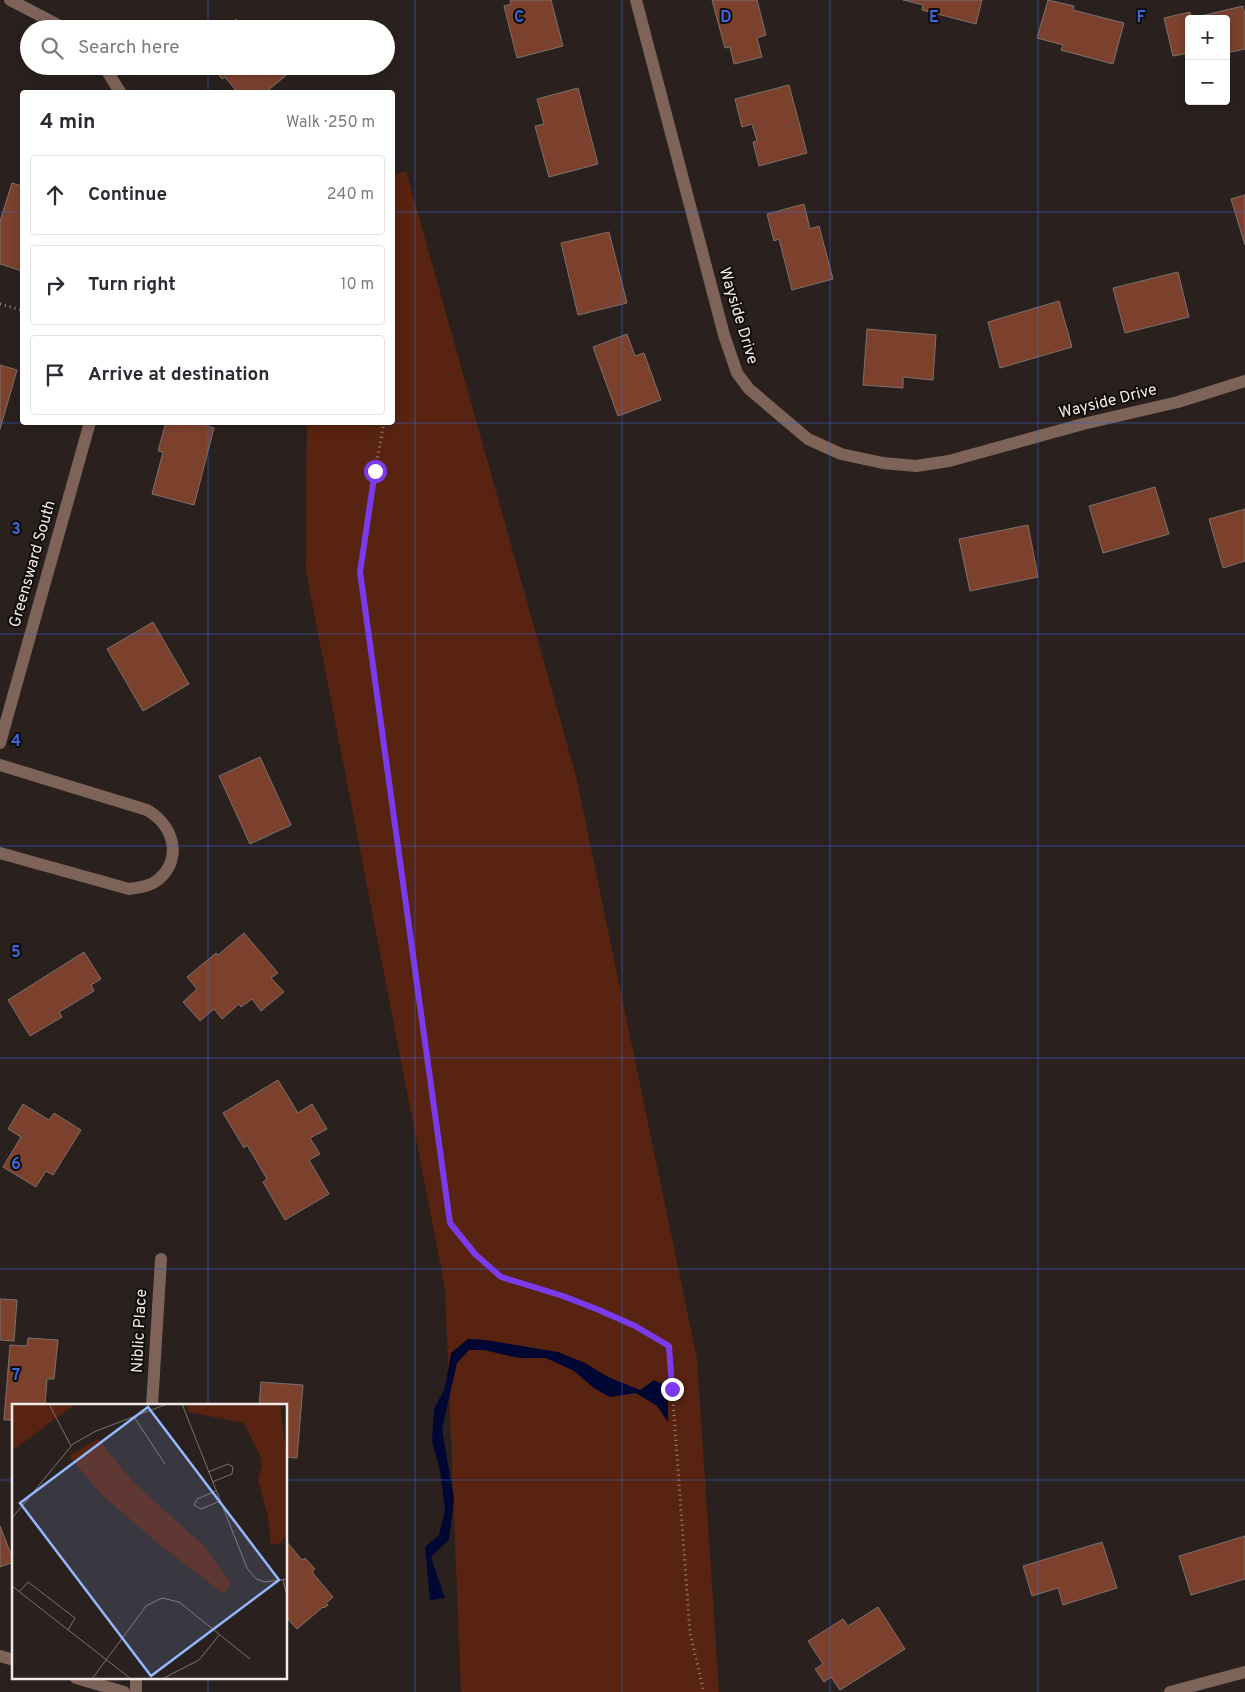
<!DOCTYPE html>
<html lang="en">
<head>
<meta charset="utf-8">
<style>
	:root { --surface:#fff; --page:#f2f2f3; --text:#2b2b33; --muted:#7c7c81; --line:#e1e1e2 }
	body { margin:0; font-family:Overpass,sans-serif; background:var(--page); color:var(--text) }
	.controls { position:absolute; right:15px; top:15px; display:grid; overflow:hidden; border-radius:5px; box-shadow:0 2px 8px #0003 }
	.controls button { width:45px; height:45px; display:grid; place-items:center; padding:0; border:0; border-bottom:1px solid var(--line); background:var(--surface); color:var(--text); font:25px sans-serif }
	.stop { position:absolute; width:15px; height:15px; margin:-11px; border:4px solid #7c3aed; border-radius:50%; background:#fff }
	.stop.end { background:#7c3aed; border-color:#fff; box-shadow:0 1px 5px #0008 }
	.list { margin:0; padding:0; list-style:none }
	h2 { display:flex; justify-content:space-between; align-items:center; height:65px; margin:0; padding:0 20px; font-size:21px }
	h2 small { font-size:16px; font-weight:400; color:var(--muted) }
	.list li { display:grid; grid-template-columns:32px 1fr auto; gap:15px; align-items:center; box-sizing:border-box; height:80px; margin:0 10px 10px; padding:0 10px; border:1px solid var(--line); border-radius:5px }
	.list b { display:block; font-size:19px; white-space:nowrap }
	.list em { font-size:16px; font-style:normal; color:var(--muted) }
	.icon { flex:none; width:28px; height:28px; fill:none; stroke:currentColor; stroke-width:2; stroke-linecap:round; stroke-linejoin:round }
	.map { position:relative; flex:none; width:1245px; height:1692px; overflow:hidden }
	.search { position:absolute; background:var(--surface); box-shadow:0 2px 8px #0003; left:20px; top:20px; width:375px; height:55px; display:flex; align-items:center; gap:12px; box-sizing:border-box; padding:0 18px; border-radius:28px; color:var(--muted); font-size:19px }
	.panel { position:absolute; background:var(--surface); box-shadow:0 2px 8px #0003; left:20px; top:90px; width:375px; height:335px; border-radius:5px }
	.map>svg:first-child { display:block }
</style>
</head>
<body>
<div class="map">
<svg width="1245" height="1692" viewBox="0 0 1245 1692">
	<rect width="100%" height="100%" fill="#2a211e"/>
	<path fill="#582310" d="M406,171l170,605 121,583 22,333h-258l-16,-404 -139,-717 1,-148 85,-1 1,-247z"/>
	<path fill="#000732" d="M468,1339l18,1 72,12 27,11 23,14 32,13 14,-10 18,9 -4,3v30l-11,-16 -21,-13 -26,4 -15,-8 -21,-18 -28,-13h-27l-35,-8h-15l-12,13 -15,66 12,70 -5,41 -18,17 14,41 -15,2 -5,-53 14,-12 6,-25 -5,-39 -8,-30 2,-32 11,-21 6,-35z"/>
	<g fill="#7b412d" stroke="#7c716d">
		<path d="M510,0h41l12,46 -46,12 -13,-52 7,-2z"/>
		<path d="M712,0h45l9,35 -9,3 5,19 -28,7 -4,-17 -5,1z"/>
		<path d="M903,0h79l-6,24 -54,-14 1,-5z"/>
		<path d="M1048,0l26,6 -1,4 51,13 -11,41 -52,-14 2,-5 -26,-7z"/>
		<path d="M1243,6l2,9v34l-19,4v-34h-37v34l-16,3 -9,-38 26,-6 2,6z"/>
		<path d="M236,19l8,10h-20z"/>
		<path d="M212,66h80l2,3 -28,23h-29l-12,-15 -3,2z"/>
		<path d="M789,85l18,68 -48,13 -6,-24 4,-1 -5,-17 -10,3 -7,-28z"/>
		<path d="M578,88l20,76 -49,13 -14,-51 9,-2 -7,-25z"/>
		<path d="M12,183l10,3v85l-22,-7v-43z"/>
		<path d="M1245,195v50l-14,-46z"/>
		<path d="M804,204l6,25 9,-3 14,53 -41,11 -13,-51 -5,2 -7,-27z"/>
		<path d="M609,232l18,71 -49,12 -17,-72z"/>
		<path d="M1178,272l11,45 -64,16 -12,-45z"/>
		<path d="M1059,301l13,46 -72,21 -12,-46z"/>
		<path d="M867,329l69,6 -3,45 -30,-3v11l-40,-3z"/>
		<path d="M627,334l8,22 9,-3 17,47 -43,16 -25,-69z"/>
		<path d="M0,365l17,5 -17,59z"/>
		<path d="M166,422h28l20,6 -20,77 -42,-11 11,-42 -5,-1z"/>
		<path d="M1155,487l14,47 -66,19 -14,-47z"/>
		<path d="M1245,509v52l-22,7 -14,-49z"/>
		<path d="M1028,525l10,52 -68,14 -11,-52z"/>
		<path d="M153,622l36,62 -46,27 -36,-62z"/>
		<path d="M260,757l31,68 -41,19 -31,-68z"/>
		<path d="M244,933l34,40 -7,5 13,14 -23,19 -9,-12 -11,8 -2,-3 -17,15 -8,-10 -14,12 -17,-19 14,-13 -10,-12 29,-24 2,2z"/>
		<path d="M84,952l17,27 -10,6 3,6 -35,21 3,5 -32,19 -22,-36z"/>
		<path d="M278,1080l20,33 14,-9 15,25 -17,9 10,16 -11,6 20,34 -44,26 -22,-38 4,-3 -20,-34 -3,3 -21,-35z"/>
		<path d="M23,1104l26,16 5,-7 27,17 -28,45 -7,-4 -10,16 -33,-20 18,-30 -13,-8z"/>
		<path d="M0,1299l17,1 -3,41 -14,-1z"/>
		<path d="M28,1338l30,2 -4,39h-7l-2,27h-31v14h-10l6,-75 17,1z"/>
		<path d="M261,1382l42,3 -6,73 -11,-1v-51h-27z"/>
		<path d="M0,1526l14,36 -14,5z"/>
		<path d="M1245,1536v43l-54,16 -12,-39z"/>
		<path d="M286,1541l16,19 3,-2 10,11 -3,3 21,25 -7,6 2,2 -4,3 -1,-1 -26,22 -11,-12z"/>
		<path d="M1102,1542l15,46 -54,17 -5,-17 -26,8 -9,-30z"/>
		<path d="M878,1607l27,42 -65,41 -9,-13 -7,5 -9,-13 8,-5 -15,-23 35,-22 5,7z"/>
	</g>
	<g fill="none" stroke-linecap="round" stroke-linejoin="round">
		<g stroke="#928a87" stroke-width="3" stroke-dasharray="1 4" stroke-linecap="butt">
			<path d="M0,304l22,6"/>
			<path d="M384,422l-9,49 -15,101 90,651 25,31 26,23 62,19 36,14 36,16 34,20 21,287 14,59"/>
		</g>
		<g stroke="#7e6359" stroke-width="12">
			<path d="M10,0l56,29"/>
			<path d="M636,0l88,335 13,38 12,16 59,50 33,15 42,9 33,3 33,-5 134,-37 95,-22 67,-21"/>
			<path d="M104,66l16,26"/>
			<path d="M0,743l90,-321"/>
			<path d="M0,765l147,45c25,14 37,47 12,69 -8,7 -19,9 -30,10l-129,-36"/>
			<path d="M152,1406l9,-147"/>
			<path d="M0,1656l14,4"/>
			<path d="M76,1678l48,14"/>
			<path d="M136,1692v-14"/>
			<path d="M1170,1692l75,-20"/>
		</g>
	</g>
	<g fill="none" stroke-linecap="round" stroke-linejoin="round">
		<path stroke="#7c3aed" stroke-width="6" d="M375,471l-15,101 90,651 25,31 26,23 62,19 36,14 36,16 34,20 3,43"/>
	</g>
	<path fill="none" stroke="#3d66da" stroke-width="1" stroke-opacity="0.55" d="M208,0v29M415,0v1692M622,0v1692M830,0v1692M1038,0v1692M208,66v26M0,212h22M392,212h853M208,422v984M0,423h1245M0,634h1245M0,846h1245M0,1058h1245M0,1269h1245M0,1480h14M286,1480h959M208,1678v14"/>
	<g text-anchor="middle" dominant-baseline="central" stroke-width="4" stroke-linejoin="round" paint-order="stroke">
		<g font-size="16" fill="#f1ebe8" stroke="#100c0a">
			<text transform="translate(738 316) rotate(73)">Wayside Drive</text>
			<text transform="translate(1108 402) rotate(-14)">Wayside Drive</text>
			<text transform="translate(33 564) rotate(-74)">Greensward South</text>
			<text transform="translate(140 1331) rotate(-87)">Niblic Place</text>
		</g>
	</g>
	<g transform="translate(12 1404)">
		<rect width="275" height="275" fill="#2a211e"/>
		<path d="M0,0h63l-63,47zM175,0h93l7,55v74l-6,10 -10,2 -3,-29 -10,-36 4,-15 -2,-10 -16,-32 -55,-11zM86,35l36,44 69,62 28,38 -7,11 -64,-49 -58,-50 -33,-39z" fill="#582310"/>
		<path fill="none" stroke="#7a726f" stroke-width="1" d="M37,0l22,42M170,0l65,164 9,11 9,3 22,-3M122,13l31,47M196,68l20,-8 5,3 -1,7 -20,8M204,87l-19,8 -3,6 7,4 19,-8M0,114l61,-74 23,-13 71,-27M271,176l4,16M0,182l119,93M7,188l9,-10 47,36 -7,12M80,275l54,-73 16,-8 17,4 71,57M150,275l37,-19 21,-26"/>
		<path fill="#94b7fd" fill-opacity="0.15" stroke="#94b7fd" stroke-width="2.5" d="M136,3l131,173 -128,96 -131,-173z"/>
		<rect width="275" height="275" fill="none" stroke="#f1ebe8" stroke-width="2.5"/>
	</g>
	<g font-size="16" text-anchor="middle" font-weight="bold" fill="#3d66da" stroke="#100c0a" stroke-width="4" stroke-linejoin="round" paint-order="stroke">
		<text x="519" y="22">C</text>
		<text x="726" y="22">D</text>
		<text x="934" y="22">E</text>
		<text x="1141" y="22">F</text>
		<text x="16" y="534">3</text>
		<text x="16" y="746">4</text>
		<text x="16" y="957">5</text>
		<text x="16" y="1169">6</text>
		<text x="16" y="1380">7</text>
	</g>
</svg>
<div class="controls">
<button>+</button>
<button>−</button>
</div>
<div class="stop" style="left:375px;top:471px"></div>
<div class="stop end" style="left:672px;top:1389px"></div>
<div class="search"><svg class="icon" aria-label="search" viewBox="0 0 24 24"><circle cx="10" cy="10" r="6"/><path d="M15 15l6 6"/></svg>Search here</div>
<section class="panel">
<h2>4 min<small>Walk · 250 m</small></h2>
<ul class="list">
<li><svg class="icon" aria-label="ahead" viewBox="0 0 24 24"><path d="M12 20V5M6 11l6-6 6 6"/></svg><div><b>Continue</b></div><em>240 m</em></li>
<li><svg class="icon" aria-label="right" viewBox="0 0 24 24"><path d="M7 20v-9h11M14 6l5 5-5 5"/></svg><div><b>Turn right</b></div><em>10 m</em></li>
<li><svg class="icon" aria-label="arrive" viewBox="0 0 24 24"><path d="M6 21V4h12l-3 4 3 4H6"/></svg><div><b>Arrive at destination</b></div></li>
</ul>
</section>
</div>
</body>
</html>
